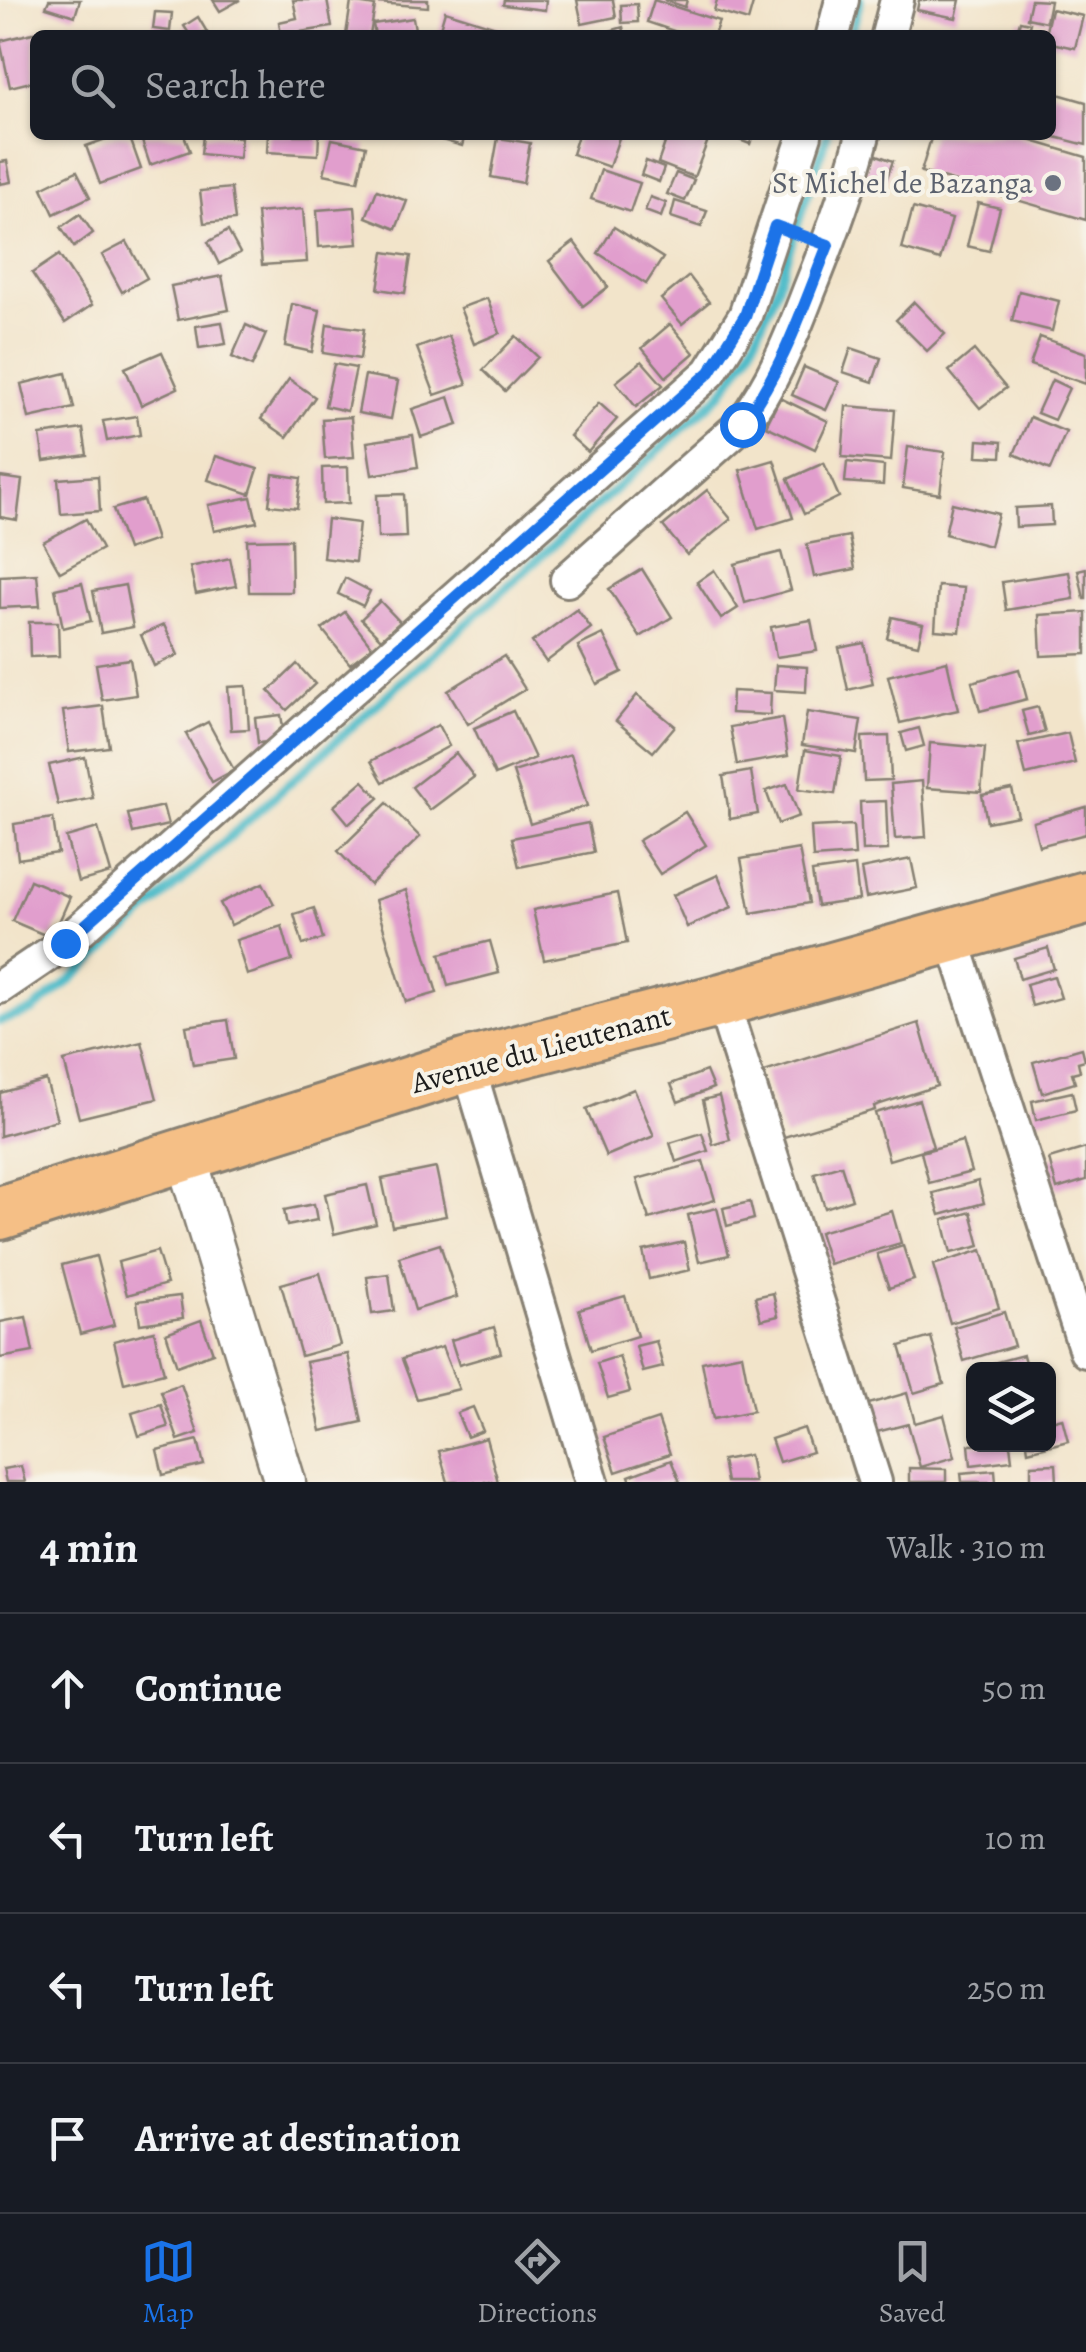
<!DOCTYPE html>
<html lang="en">
<head>
<meta charset="utf-8">
<style>
	:root { --surface:#171b24; --page:#20242c; --text:#f1f3f6; --muted:#9ea1a6; --line:#363941; --accent:#1a73e8 }
	body { margin:0; font-family:Alegreya,serif; background:var(--page); color:var(--text) }
	.controls { position:absolute; right:30px; bottom:30px; display:grid; overflow:hidden; border-radius:15px; box-shadow:0 2px 8px #0004 }
	.controls button { width:90px; height:90px; display:grid; place-items:center; padding:0; border:0; border-bottom:2px solid var(--line); background:var(--surface); color:var(--text); font:50px sans-serif }
	.stop { position:absolute; width:30px; height:30px; margin:-22px; border:8px solid #1a73e8; border-radius:50%; background:#fff }
	.stop.end { background:#1a73e8; border-color:#fff; box-shadow:0 2px 10px #0008 }
	.list { margin:0; padding:0; list-style:none }
	h2 { display:flex; justify-content:space-between; align-items:center; height:130px; margin:0; padding:0 40px; font-size:42px }
	h2 small { font-size:32px; font-weight:400; color:var(--muted) }
	.list li { display:grid; grid-template-columns:65px 1fr auto; gap:30px; align-items:center; box-sizing:border-box; height:150px; padding:0 40px; border-top:2px solid var(--line) }
	.list b { display:block; font-size:38px; white-space:nowrap }
	.list em { font-size:32px; font-style:normal; color:var(--muted) }
	.icon { flex:none; width:55px; height:55px; fill:none; stroke:currentColor; stroke-width:2; stroke-linecap:round; stroke-linejoin:round }
	.map { position:relative; flex:none; width:1086px; height:1482px; overflow:hidden }
	.search { position:absolute; background:var(--surface); box-shadow:0 2px 8px #0004; left:30px; right:30px; top:30px; height:110px; display:flex; align-items:center; gap:25px; box-sizing:border-box; padding:0 35px; border-radius:15px; color:var(--muted); font-size:38px }
	.sheet { height:730px; background:var(--surface) }
	nav { display:flex; justify-content:space-around; align-items:center; box-sizing:border-box; height:140px; border-top:2px solid var(--line); background:var(--surface); font-size:28px; color:var(--muted) }
	nav a { display:grid; justify-items:center; gap:5px }
	nav .on { color:var(--accent) }
	.map>svg:first-child { display:block }
</style>
</head>
<body>
<div class="map">
<svg width="1086" height="1482" viewBox="0 0 1086 1482">
	<rect width="100%" height="100%" fill="#f7f3e8"/>
	<filter id="ink" filterUnits="userSpaceOnUse"><feTurbulence type="fractalNoise" baseFrequency=".01" numOctaves="2"/><feDisplacementMap in="SourceGraphic" scale="20" xChannelSelector="R" yChannelSelector="G"/><feConvolveMatrix kernelMatrix="1 2 1 2 8 2 1 2 1" color-interpolation-filters="sRGB"/></filter>
	<filter id="wash" filterUnits="userSpaceOnUse"><feTurbulence type="fractalNoise" baseFrequency=".0048" numOctaves="4" result="noise"/><feDisplacementMap in="SourceGraphic" scale="40" xChannelSelector="R" yChannelSelector="G"/><feGaussianBlur stdDeviation="2.25" result="paint"/><feColorMatrix in="noise" values="0 0 0 0 0 0 0 0 0 0 0 0 0 0 0 0 0 1.4 0 .05"/><feComposite in="paint" operator="in"/></filter>
	<g filter="url(#wash)">
		<rect width="100%" height="100%" fill="#f2e4ca"/>
		<g fill="none" stroke-linecap="round" stroke-linejoin="round">
			<g stroke="#50bcc9" stroke-width="9">
				<path d="M851,35l9,-35"/>
				<path d="M0,1021l32,-10 39,-31 650,-586 27,-39 26,-59 53,-161"/>
			</g>
		</g>
		<g id="blocks">
			<g fill="#e19ecd">
				<path d="M49,0h31l-5,16 -29,-9z"/>
				<path d="M213,0h27l-20,11z"/>
				<path d="M293,0h34l5,27 -51,8 -2,-13 18,-4z"/>
				<path d="M378,0h50v7l-50,-4z"/>
				<path d="M504,0h42l-1,10 -42,-5z"/>
				<path d="M577,0h36l3,17 -34,7z"/>
				<path d="M654,0l65,21 -5,14h-38l1,-3 -30,-10z"/>
				<path d="M664,0h23l-2,7z"/>
				<path d="M717,0h37l-6,21 -34,-10z"/>
				<path d="M919,0h41l-4,18 -39,-8z"/>
				<path d="M1031,0l19,1 -4,21 -19,-4z"/>
				<path d="M351,2l24,4 -5,29h-24z"/>
				<path d="M637,4l1,18 -16,1 -1,-18z"/>
				<path d="M1051,9l32,7 -8,32 -24,-5v-8h-6z"/>
				<path d="M445,11l61,19 -1,5h-67z"/>
				<path d="M155,12l17,1 -2,18 -17,-2z"/>
				<path d="M198,17l9,15 -17,3 -6,-9z"/>
				<path d="M413,18l3,17h-41l-2,-11z"/>
				<path d="M1020,21l10,2 -3,12h-11z"/>
				<path d="M623,27l2,8h-25v-1z"/>
				<path d="M45,30l1,5h-11v46l-25,6 -10,-46z"/>
				<path d="M1051,92l35,10v43l-35,-9z"/>
				<path d="M117,135h12l12,34 -41,15 -14,-38z"/>
				<path d="M140,135h44l6,16 -40,14z"/>
				<path d="M203,135l38,2 -2,21 -38,-4z"/>
				<path d="M268,135h51l-1,20 -51,-3z"/>
				<path d="M425,135h40l-3,11z"/>
				<path d="M578,135h42l-11,32 -37,-13z"/>
				<path d="M645,135h65l-16,42 -36,-14 7,-20z"/>
				<path d="M727,135h26l-3,9z"/>
				<path d="M932,135h80l74,22v63l-165,-48z"/>
				<path d="M498,138l32,5 -7,40 -32,-6z"/>
				<path d="M332,139l34,7 -8,35 -34,-7z"/>
				<path d="M872,153l21,8 -9,25 -21,-7z"/>
				<path d="M7,161l4,21 -11,2v-22z"/>
				<path d="M646,161l18,7 -5,14 -18,-7z"/>
				<path d="M601,170l39,13 -10,29 -39,-13z"/>
				<path d="M77,171l13,26 -36,17 -12,-26z"/>
				<path d="M676,173l18,7 -9,21 -18,-7z"/>
				<path d="M231,188l4,32 -31,3 -4,-32z"/>
				<path d="M377,190l30,11 -11,28 -30,-12z"/>
				<path d="M650,197l16,6 -5,14 -16,-6z"/>
				<path d="M675,201l32,10 -6,16 -30,-10z"/>
				<path d="M978,203l22,5 -11,43 -22,-5z"/>
				<path d="M355,207l3,37 -39,3 -2,-37z"/>
				<path d="M913,208l39,11 -12,41 -38,-11z"/>
				<path d="M303,209l4,53 -45,3 -5,-52z"/>
				<path d="M80,214l13,19 -19,14 -13,-20z"/>
				<path d="M614,227l49,31 -17,26 -48,-31z"/>
				<path d="M228,231l12,22 -21,11 -11,-22z"/>
				<path d="M127,242l20,36 -25,14 -20,-37z"/>
				<path d="M574,242l34,45 -25,19 -34,-45z"/>
				<path d="M384,252l27,4 -6,37 -27,-4z"/>
				<path d="M59,255l33,50 -27,18 -33,-50z"/>
				<path d="M222,276l7,34 -51,10 -7,-34z"/>
				<path d="M689,276l20,26 -27,22 -21,-25z"/>
				<path d="M1019,291l40,10 -7,30 -40,-10z"/>
				<path d="M487,298l13,35 -26,11 -14,-36z"/>
				<path d="M914,302l31,32 -18,17 -31,-31z"/>
				<path d="M292,304l28,6 -8,42 -27,-6z"/>
				<path d="M222,322l4,22 -27,4 -3,-22z"/>
				<path d="M327,324l37,5 -4,30 -37,-6z"/>
				<path d="M670,324l24,29 -28,24 -24,-29z"/>
				<path d="M246,325l20,9 -14,32 -20,-9z"/>
				<path d="M449,336l18,48 -32,11 -18,-47z"/>
				<path d="M516,336l22,21 -33,34 -22,-21z"/>
				<path d="M1040,337l46,16v31l-56,-19z"/>
				<path d="M851,348l30,10 -8,24 -30,-10z"/>
				<path d="M974,350l32,38 -26,20 -31,-37z"/>
				<path d="M162,352l16,36 -37,17 -16,-37z"/>
				<path d="M642,361l21,24 -27,22 -20,-25z"/>
				<path d="M334,364l22,4 -9,43 -22,-5z"/>
				<path d="M804,367l35,15 -13,28 -34,-15z"/>
				<path d="M66,373l8,35 -45,10 -8,-34z"/>
				<path d="M365,375l33,6 -7,38 -33,-6z"/>
				<path d="M289,379l26,18 -28,40 -26,-18z"/>
				<path d="M1052,380l17,8 -15,32 -17,-7z"/>
				<path d="M449,397l9,28 -37,12 -9,-28z"/>
				<path d="M780,398l48,23 -13,28 -49,-23z"/>
				<path d="M599,403l18,16 -29,33 -18,-16z"/>
				<path d="M846,406l49,4 -4,51 -49,-4z"/>
				<path d="M137,416l3,19 -33,6 -4,-20z"/>
				<path d="M351,417l3,40 -29,2 -3,-40z"/>
				<path d="M1030,417l36,15 -16,38 -36,-16z"/>
				<path d="M83,429l4,26 -43,6 -4,-26z"/>
				<path d="M413,435l5,32 -46,8 -5,-33z"/>
				<path d="M978,440l24,2 -1,15 -24,-1z"/>
				<path d="M908,447l37,5 -5,42 -37,-6z"/>
				<path d="M216,456l42,13 -8,25 -42,-14z"/>
				<path d="M774,460l19,58 -35,11 -18,-59z"/>
				<path d="M847,462l37,4 -1,19 -38,-3z"/>
				<path d="M824,463l15,34 -35,17 -16,-35z"/>
				<path d="M348,467l1,36 -26,1 -1,-36z"/>
				<path d="M273,474l28,4 -4,30 -28,-3z"/>
				<path d="M98,476l2,35 -39,3 -3,-35z"/>
				<path d="M0,477l22,3 -5,40 -17,-3z"/>
				<path d="M707,490l24,29 -44,36 -24,-29z"/>
				<path d="M404,494l2,43 -28,1 -1,-43z"/>
				<path d="M251,497l6,25 -43,9 -6,-26z"/>
				<path d="M143,500l13,40 -29,10 -14,-41z"/>
				<path d="M952,503l46,11 -8,32 -45,-12z"/>
				<path d="M1051,506l1,19 -36,2 -1,-19z"/>
				<path d="M86,519l16,30 -42,23 -17,-30z"/>
				<path d="M327,519l32,4 -4,39 -32,-4z"/>
				<path d="M849,536l6,33 -41,8 -7,-33z"/>
				<path d="M291,539l1,53h-43l-2,-52z"/>
				<path d="M781,552l10,38 -46,13 -10,-39z"/>
				<path d="M230,558l6,28 -40,8 -6,-27z"/>
				<path d="M1086,568v31h-2l-6,-29z"/>
				<path d="M642,569l30,48 -32,20 -31,-48z"/>
				<path d="M714,570l24,38 -17,11 -24,-37z"/>
				<path d="M1069,572l5,27 -68,11 -4,-28z"/>
				<path d="M37,574l3,32 -40,2v-32z"/>
				<path d="M345,578l25,13 -7,15 -25,-12z"/>
				<path d="M82,583l9,38 -28,7 -8,-39z"/>
				<path d="M125,585l8,42 -32,6 -8,-42z"/>
				<path d="M938,586l26,2 -4,44 -25,-2z"/>
				<path d="M380,601l20,21 -19,17 -20,-20z"/>
				<path d="M577,609l14,19 -45,34 -14,-20z"/>
				<path d="M345,612l27,35 -22,17 -28,-35z"/>
				<path d="M1086,612v42l-45,2 -2,-41z"/>
				<path d="M892,617l31,7 -5,21 -31,-7z"/>
				<path d="M811,620l6,31 -41,6 -5,-30z"/>
				<path d="M29,622h29l1,34 -29,1z"/>
				<path d="M164,625l14,30 -24,11 -13,-31z"/>
				<path d="M603,634l19,38 -25,12 -19,-38z"/>
				<path d="M864,643l9,41 -25,6 -9,-42z"/>
				<path d="M504,656l21,33 -57,35 -20,-33z"/>
				<path d="M130,659l6,36 -34,5 -6,-36z"/>
				<path d="M947,661l11,49 -58,13 -12,-47z"/>
				<path d="M297,664l18,20 -28,26 -18,-19z"/>
				<path d="M776,665l31,2 -1,25 -32,-2z"/>
				<path d="M1019,669l8,30 -47,12 -8,-29z"/>
				<path d="M246,686l3,43 -18,1 -3,-43z"/>
				<path d="M732,691l39,2 -1,22 -39,-2z"/>
				<path d="M637,695l38,31 -22,26 -37,-31z"/>
				<path d="M103,706l6,41 -40,5 -6,-41z"/>
				<path d="M1038,707l7,25 -16,4 -7,-25z"/>
				<path d="M513,711l22,47 -40,17 -21,-47z"/>
				<path d="M807,712l54,8 -5,33 -54,-8z"/>
				<path d="M281,715l4,25 -27,3 -3,-25z"/>
				<path d="M782,718l6,38 -51,9 -7,-38z"/>
				<path d="M208,722l26,48 -22,12 -26,-48z"/>
				<path d="M438,725l11,21 -66,36 -12,-21z"/>
				<path d="M919,728l5,18 -18,5 -5,-18z"/>
				<path d="M1068,733l7,30 -49,12 -8,-31z"/>
				<path d="M889,736l2,44 -27,1 -2,-44z"/>
				<path d="M930,743l55,5 -4,44 -54,-4z"/>
				<path d="M805,750l36,6 -6,38 -36,-5z"/>
				<path d="M456,753l18,24 -44,33 -18,-23z"/>
				<path d="M571,754l16,52 -57,18 -17,-52z"/>
				<path d="M85,757l8,41 -35,7 -9,-40z"/>
				<path d="M751,771l7,43 -28,5 -7,-43z"/>
				<path d="M363,781l16,17 -30,26 -15,-18z"/>
				<path d="M922,781l4,56 -31,2 -4,-55z"/>
				<path d="M787,784l12,32 -21,8 -12,-33z"/>
				<path d="M1012,789l6,27 -31,6 -5,-27z"/>
				<path d="M886,801l2,49 -26,1 -2,-49z"/>
				<path d="M387,803l33,34 -50,48 -32,-34z"/>
				<path d="M163,806l5,19 -35,8 -5,-19z"/>
				<path d="M1086,807v27l-47,12 -6,-24z"/>
				<path d="M685,812l21,33 -46,29 -22,-33z"/>
				<path d="M53,818l5,35 -40,6 -4,-35z"/>
				<path d="M588,823l6,29 -75,15 -7,-29z"/>
				<path d="M853,825l2,30 -42,3 -2,-31z"/>
				<path d="M98,828l13,45 -33,9 -12,-45z"/>
				<path d="M799,849l10,54 -58,10 -10,-54z"/>
				<path d="M911,859l6,29 -51,10 -5,-29z"/>
				<path d="M855,866l4,34 -42,6 -5,-34z"/>
				<path d="M718,875l14,32 -45,20 -14,-32z"/>
				<path d="M30,880l40,17 -18,41 -40,-17z"/>
				<path d="M263,883l11,21 -43,21 -11,-22z"/>
				<path d="M406,890l31,103 -31,9 -31,-102z"/>
				<path d="M617,893l10,50 -83,17 -11,-50z"/>
				<path d="M314,908l9,31 -20,6 -9,-31z"/>
				<path d="M282,926l10,35 -45,14 -11,-35z"/>
				<path d="M490,941l9,32 -51,13 -8,-32z"/>
				<path d="M1048,948l6,21 -34,10 -6,-21z"/>
				<path d="M1054,976l7,22 -29,8 -6,-22z"/>
				<path d="M228,1020l6,39 -41,6 -7,-39z"/>
				<path d="M919,1023l18,63 -63,20 1,4 -91,27 -20,-65z"/>
				<path d="M142,1042l15,57 -78,19 -15,-57z"/>
				<path d="M1082,1048l3,12 -7,2 2,9 -8,2 3,10 -33,10 -9,-31z"/>
				<path d="M706,1071l7,17 -35,14 -7,-18z"/>
				<path d="M46,1080l11,40 -57,16v-43z"/>
				<path d="M634,1089l20,47 -48,20 -20,-47z"/>
				<path d="M1072,1092l4,18 -40,10 -4,-19z"/>
				<path d="M719,1096l11,44 -17,5 -10,-45z"/>
				<path d="M919,1100l14,47 -44,13 -14,-47z"/>
				<path d="M702,1133l6,18 -32,11 -6,-19z"/>
				<path d="M962,1141l9,31 -42,11 -8,-31z"/>
				<path d="M1086,1148v32l-29,9 -8,-30z"/>
				<path d="M703,1161l12,39 -66,19 -12,-40z"/>
				<path d="M841,1165l11,34 -27,9 -11,-35z"/>
				<path d="M436,1168l10,48 -54,10 -10,-47z"/>
				<path d="M978,1181l6,22 -44,12 -7,-22z"/>
				<path d="M367,1185l9,39 -42,10 -9,-40z"/>
				<path d="M750,1202l4,17 -27,7 -4,-18z"/>
				<path d="M314,1204l3,16 -30,6 -3,-16z"/>
				<path d="M717,1208l12,47 -30,7 -11,-47z"/>
				<path d="M892,1211l9,32 -72,21 -10,-32z"/>
				<path d="M971,1212l9,34 -29,7 -8,-33z"/>
				<path d="M684,1242l6,28 -41,9 -6,-28z"/>
				<path d="M440,1244l17,53 -42,13 -16,-53z"/>
				<path d="M903,1246l11,34 -25,8 -12,-34z"/>
				<path d="M982,1250l17,58 -49,15 -17,-58z"/>
				<path d="M157,1251l10,33 -40,11 -9,-33z"/>
				<path d="M96,1256l18,69 -34,9 -18,-69z"/>
				<path d="M320,1273l20,72 -39,11 -20,-72z"/>
				<path d="M389,1274l5,37 -22,3 -5,-37z"/>
				<path d="M773,1293l5,23 -17,4 -6,-23z"/>
				<path d="M180,1296l3,22 -43,6 -3,-23z"/>
				<path d="M625,1296l12,40 -46,14 -12,-41z"/>
				<path d="M1004,1312l10,34 -50,15 -10,-34z"/>
				<path d="M26,1317l7,35 -33,6v-36z"/>
				<path d="M201,1320l12,33 -36,13 -11,-33z"/>
				<path d="M494,1327l7,26 -42,12 -8,-25z"/>
				<path d="M154,1331l10,42 -40,10 -10,-42z"/>
				<path d="M931,1337l13,47 -30,9 -14,-47z"/>
				<path d="M656,1341l7,26 -20,5 -7,-26z"/>
				<path d="M442,1347l17,42 -42,10 -15,-40z"/>
				<path d="M348,1354l14,68 -41,9 -15,-69z"/>
				<path d="M742,1354l11,57 -40,8 -11,-57z"/>
				<path d="M1023,1355l4,15h-53v-2z"/>
				<path d="M619,1356l11,36 -22,6 -11,-35z"/>
				<path d="M181,1384l17,49 -20,7 -17,-49z"/>
				<path d="M907,1393l8,30 29,-8 11,42 -35,10 -12,-43 -35,9 -8,-28z"/>
				<path d="M161,1404l7,23 -29,9 -7,-23z"/>
				<path d="M473,1407l10,24 -16,6 -10,-24z"/>
				<path d="M1062,1418l6,23 -40,10 -1,-7h21v-22z"/>
				<path d="M658,1419l12,35 -54,18 -12,-35z"/>
				<path d="M804,1428l8,24 -33,10 -8,-23z"/>
				<path d="M486,1438l12,44h-50l-9,-31z"/>
				<path d="M198,1440l6,25 -41,10 -6,-25z"/>
				<path d="M1010,1444l2,16 -41,5 -2,-20z"/>
				<path d="M749,1455l5,27h-28l-4,-22z"/>
				<path d="M671,1460l9,22h-49l-2,-6z"/>
				<path d="M1056,1464l1,18h-26v-17z"/>
				<path d="M21,1466l4,16h-19l-3,-13z"/>
				<path d="M909,1468l37,1v13h-37z"/>
				<path d="M995,1470l1,12h-34l-1,-9z"/>
			</g>
		</g>
	</g>
	<g filter="url(#ink)">
		<use href="#blocks" fill-opacity="0" stroke="#878073" stroke-width="2.5"/>
		<g fill="none" stroke-linecap="round" stroke-linejoin="round">
			<defs>
				<g id="minor">
					<path d="M833,35l9,-35"/>
					<path d="M888,35l9,-35"/>
					<path d="M567,580l175,-156c31,-41 49,-86 67,-133 21,-52 40,-102 54,-156"/>
					<path d="M952,937l134,414"/>
					<path d="M0,987l65,-44 645,-571 35,-56 60,-181"/>
					<path d="M722,1000l153,482"/>
					<path d="M468,1065l124,417"/>
				</g>
				<path id="tertiary" d="M186,1157l99,325"/>
				<path id="primary" d="M0,1213l468,-148 254,-65 364,-102"/>
			</defs>
			<use href="#minor" stroke="#878073" stroke-width="38"/>
			<use href="#tertiary" stroke="#878073" stroke-width="45"/>
			<use href="#primary" stroke="#878073" stroke-width="58"/>
			<use href="#minor" stroke="#fff" stroke-width="32"/>
			<use href="#tertiary" stroke="#fff" stroke-width="40"/>
			<use href="#primary" stroke="#f5bf86" stroke-width="52"/>
		</g>
	</g>
	<g fill="none" stroke-linecap="round" stroke-linejoin="round" filter="url(#ink)">
		<path stroke="#1a73e8" stroke-width="12" d="M65,943l645,-571 35,-56 30,-90 53,19c-25,62 -45,125 -86,179"/>
	</g>
	<circle fill="#6b7280" stroke="#f7f3e8" stroke-width="4" cx="1053" cy="183" r="10"/>
	<g text-anchor="middle" dominant-baseline="central" stroke-width="8" stroke-linejoin="round" paint-order="stroke">
		<g font-size="30" fill="#5b616d" stroke="#f7f3e8" text-anchor="end">
			<text x="1033" y="183">St Michel de Bazanga</text>
		</g>
		<g font-size="30" fill="#1c1c1c" stroke="#f7f3e8">
			<text transform="translate(541 1049) rotate(-15)">Avenue du Lieutenant</text>
		</g>
	</g>
</svg>
<div class="controls">
<button><svg class="icon" aria-label="layers" viewBox="0 0 24 24"><path d="M12 4l9 5-9 5-9-5zM3 14l9 5 9-5"/></svg></button>
</div>
<div class="stop" style="left:742px;top:424px"></div>
<div class="stop end" style="left:65px;top:943px"></div>
<div class="search"><svg class="icon" aria-label="search" viewBox="0 0 24 24"><circle cx="10" cy="10" r="6"/><path d="M15 15l6 6"/></svg>Search here</div>
</div>
<section class="sheet">
<h2>4 min<small>Walk · 310 m</small></h2>
<ul class="list">
<li><svg class="icon" aria-label="ahead" viewBox="0 0 24 24"><path d="M12 20V5M6 11l6-6 6 6"/></svg><div><b>Continue</b></div><em>50 m</em></li>
<li><svg class="icon" aria-label="left" viewBox="0 0 24 24"><path d="M17 20v-9H6M10 6l-5 5 5 5"/></svg><div><b>Turn left</b></div><em>10 m</em></li>
<li><svg class="icon" aria-label="left" viewBox="0 0 24 24"><path d="M17 20v-9H6M10 6l-5 5 5 5"/></svg><div><b>Turn left</b></div><em>250 m</em></li>
<li><svg class="icon" aria-label="arrive" viewBox="0 0 24 24"><path d="M6 21V4h12l-3 4 3 4H6"/></svg><div><b>Arrive at destination</b></div></li>
</ul>
</section>
<nav>
<a class="on"><svg class="icon" aria-label="map" viewBox="0 0 24 24"><path d="M3 6l6-2 6 2 6-2v14l-6 2-6-2-6 2zM9 4v14M15 6v14"/></svg>Map</a>
<a><svg class="icon" aria-label="directions" viewBox="0 0 24 24"><path d="M12 3l9 9-9 9-9-9zM9 14v-3h6M13 9l2 2-2 2"/></svg>Directions</a>
<a><svg class="icon" aria-label="saved" viewBox="0 0 24 24"><path d="M7 4h10v16l-5-4-5 4z"/></svg>Saved</a>
</nav>
</body>
</html>
